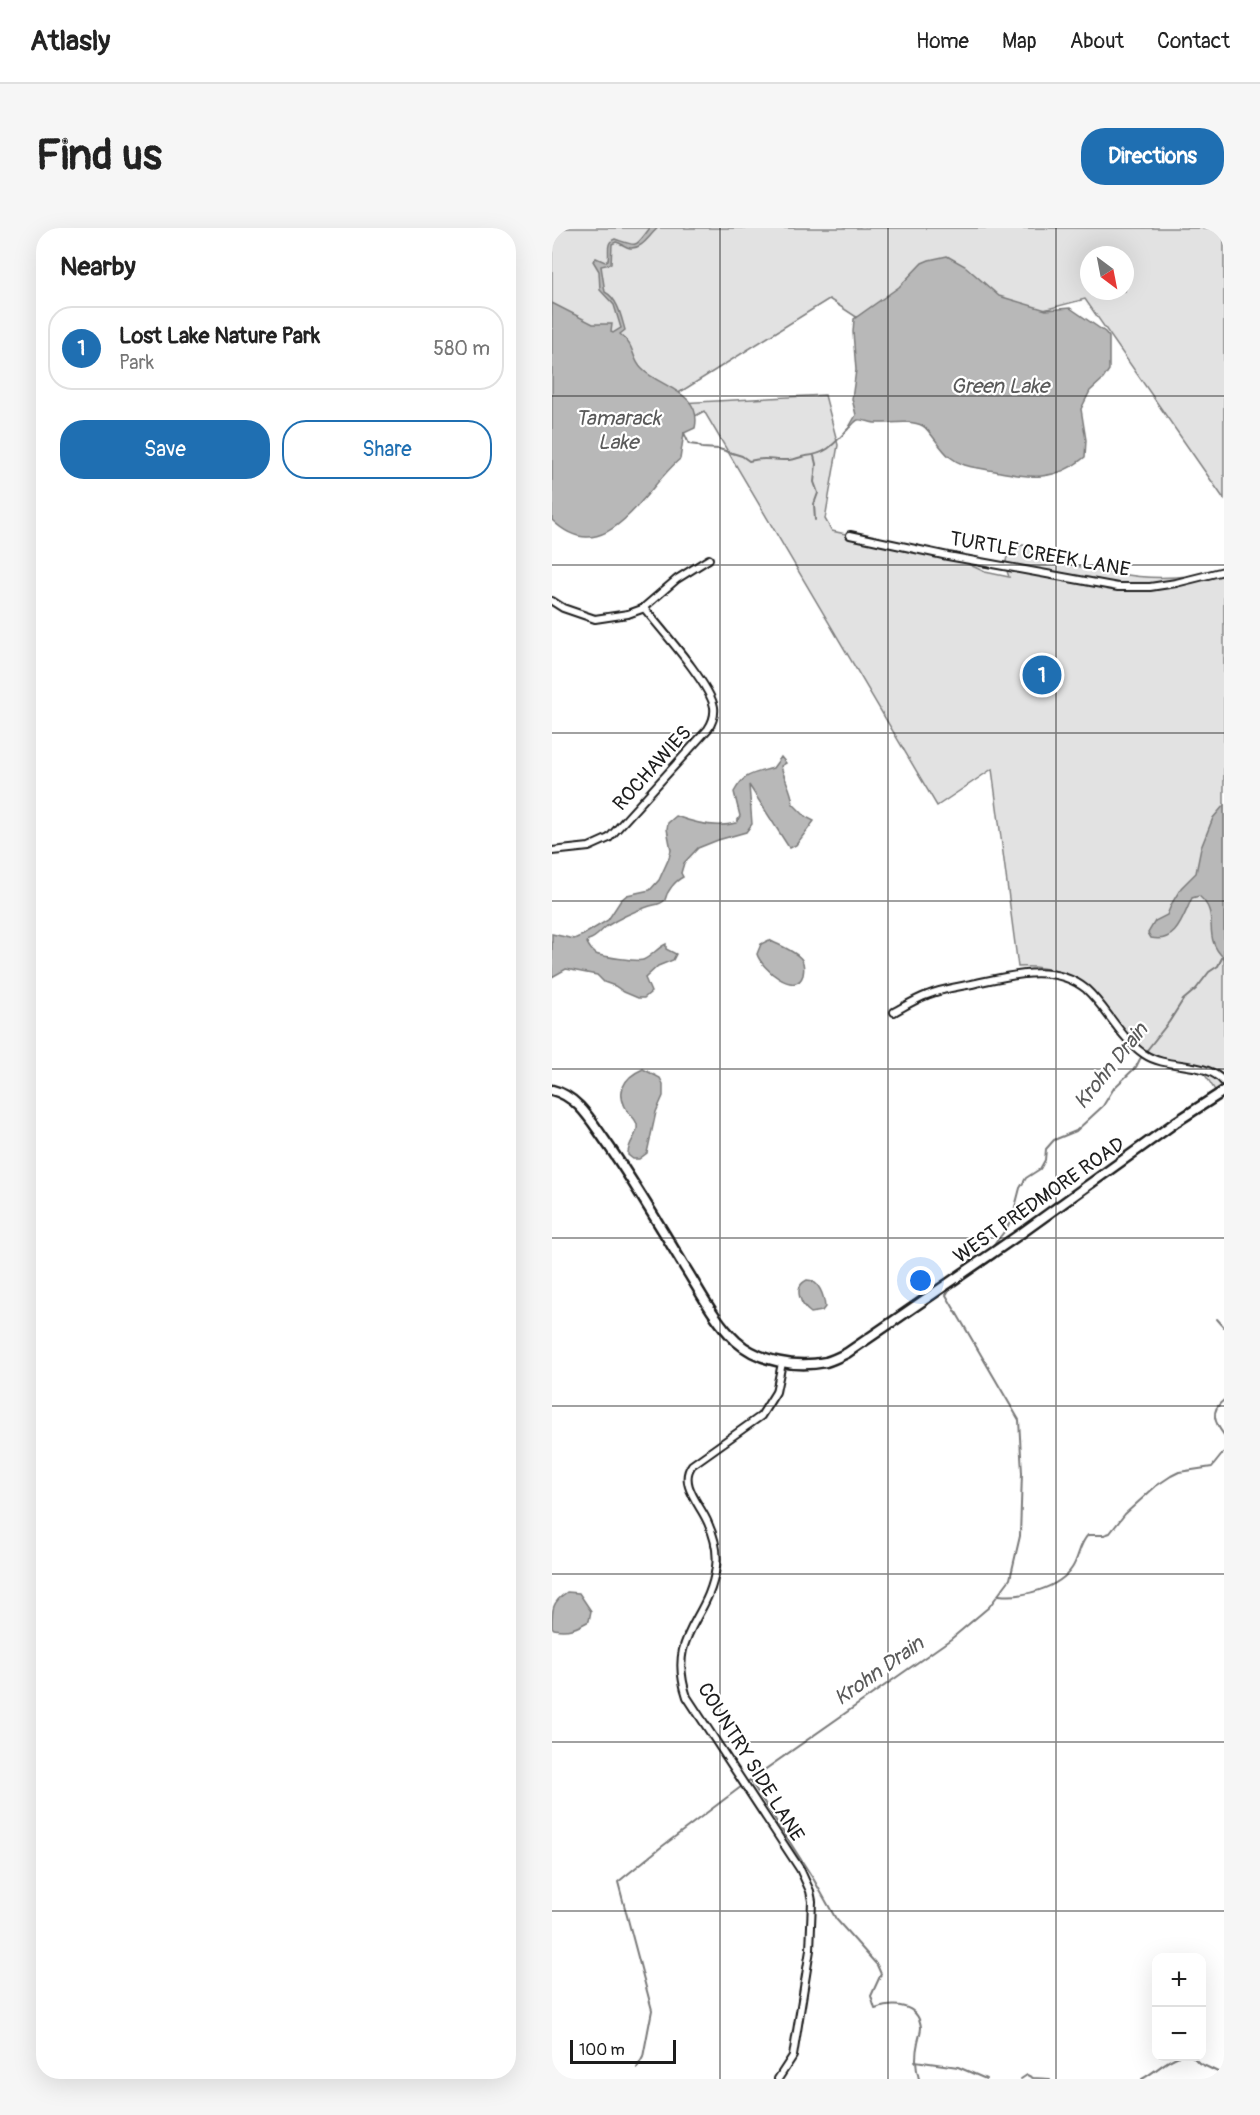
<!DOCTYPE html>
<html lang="en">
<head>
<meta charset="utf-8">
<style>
	:root { --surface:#fff; --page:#f6f6f6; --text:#222; --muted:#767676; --line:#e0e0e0; --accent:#1f6fb2 }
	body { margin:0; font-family:Pangolin,sans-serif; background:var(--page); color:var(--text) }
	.controls { position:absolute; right:18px; bottom:18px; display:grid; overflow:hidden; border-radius:12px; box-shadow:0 6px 24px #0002 }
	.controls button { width:54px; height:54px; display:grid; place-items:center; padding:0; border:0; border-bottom:2px solid var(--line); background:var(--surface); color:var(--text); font:30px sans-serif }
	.compass { position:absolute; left:528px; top:18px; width:54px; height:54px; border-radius:50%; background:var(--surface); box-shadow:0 6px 24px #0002; rotate:148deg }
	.scale { position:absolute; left:18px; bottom:15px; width:106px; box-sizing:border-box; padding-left:6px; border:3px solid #1c1c1c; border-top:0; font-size:16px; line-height:21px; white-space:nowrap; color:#1c1c1c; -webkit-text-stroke:4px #fff; paint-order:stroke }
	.you { position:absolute; left:369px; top:1053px; width:21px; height:21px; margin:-15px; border:4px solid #fff; border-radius:50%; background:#1a73e8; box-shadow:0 0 0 9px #1a73e833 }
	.badge { display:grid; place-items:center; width:39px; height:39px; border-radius:50%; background:var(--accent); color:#fff; font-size:20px; font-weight:700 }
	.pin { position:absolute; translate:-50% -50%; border:3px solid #fff; box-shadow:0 2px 6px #0006 }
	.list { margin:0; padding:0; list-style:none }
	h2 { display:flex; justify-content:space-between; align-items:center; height:78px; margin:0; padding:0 24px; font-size:26px }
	h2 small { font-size:20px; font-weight:400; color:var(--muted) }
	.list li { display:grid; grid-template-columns:39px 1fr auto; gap:18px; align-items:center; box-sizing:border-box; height:84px; margin:0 12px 12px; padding:0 12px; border:2px solid var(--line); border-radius:24px }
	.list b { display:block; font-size:22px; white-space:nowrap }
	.list p { margin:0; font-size:20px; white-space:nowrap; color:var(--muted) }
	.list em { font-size:20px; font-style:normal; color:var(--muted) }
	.actions { display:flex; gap:12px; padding:18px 24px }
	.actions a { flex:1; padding:14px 0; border:2px solid var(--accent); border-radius:24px; text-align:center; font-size:21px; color:var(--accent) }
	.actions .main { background:var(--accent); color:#fff }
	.map { position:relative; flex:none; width:672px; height:1851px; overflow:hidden; border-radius:24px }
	header { display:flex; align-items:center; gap:36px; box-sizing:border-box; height:84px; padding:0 30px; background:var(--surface); border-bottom:2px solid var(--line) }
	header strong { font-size:28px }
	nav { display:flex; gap:33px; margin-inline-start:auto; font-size:21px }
	.intro { display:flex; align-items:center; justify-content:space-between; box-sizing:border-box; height:144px; padding:0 36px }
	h1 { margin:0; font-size:42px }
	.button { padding:15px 27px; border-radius:24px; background:var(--accent); color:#fff; font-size:21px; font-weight:700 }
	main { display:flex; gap:36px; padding:0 36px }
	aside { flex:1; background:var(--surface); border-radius:24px; box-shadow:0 6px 24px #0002 }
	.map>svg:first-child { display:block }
</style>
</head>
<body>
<header>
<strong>Atlasly</strong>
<nav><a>Home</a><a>Map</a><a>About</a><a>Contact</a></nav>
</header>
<div class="intro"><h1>Find us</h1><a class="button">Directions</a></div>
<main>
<aside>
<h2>Nearby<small></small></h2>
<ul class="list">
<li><span class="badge">1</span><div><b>Lost Lake Nature Park</b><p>Park</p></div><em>580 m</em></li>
</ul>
<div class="actions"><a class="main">Save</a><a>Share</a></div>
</aside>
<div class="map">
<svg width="672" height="1851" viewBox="0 0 672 1851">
	<rect width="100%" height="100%" fill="#fff"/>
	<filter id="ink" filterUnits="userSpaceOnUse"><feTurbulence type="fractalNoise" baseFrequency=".0167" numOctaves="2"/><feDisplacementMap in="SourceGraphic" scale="12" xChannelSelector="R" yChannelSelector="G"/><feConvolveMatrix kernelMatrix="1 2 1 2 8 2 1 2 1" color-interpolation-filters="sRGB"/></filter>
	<g filter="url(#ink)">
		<path fill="#e2e2e2" stroke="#7f7f7f" stroke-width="1.5" fill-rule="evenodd" d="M0,0h672v271l-139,-200 -183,48 -73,-48 -168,105 164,-9 13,50 -13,74 7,12 123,27 30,14 24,5c-6,-14 -4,-29 14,-32l15,5 5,8c65,15 115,29 181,11v518l-8,5c-4,-6 -8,-14 -13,-19 -15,-12 -48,-10 -65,-25 -5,-5 -10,-12 -15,-17 -31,-37 -52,-68 -105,-64l-26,-198 -55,37 -233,-395 -66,38 -86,-135zM537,27h36v36h-36z"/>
		<g fill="#b8b8b8" stroke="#7a7a7a" stroke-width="1.5">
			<path d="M98,0h8c-9,7 -15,21 -28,20 -5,-1 -9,-5 -14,-6l-4,2 -1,20 -10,2 4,26c13,7 16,24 20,38l-5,4c17,14 10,23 22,35 17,18 61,23 53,59l-11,5 -4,26c-36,30 -74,114 -128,61v-217l41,21h19l-1,8 2,1 8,-5 -7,-23 -14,-15 -1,-19 -6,-10 3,-3 9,4 3,-2c2,-8 -3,-18 7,-21 24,8 19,9 35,-11z"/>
			<path d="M395,28l18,10 34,30 47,14 24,-2 35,24 4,5v33l-6,9 -13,12 -9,18 5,31 -1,17c-33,27 -58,20 -96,13 -14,-3 -27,-3 -39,-13 -10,-8 -20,-27 -27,-31 -13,-7 -33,-2 -47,-3 -5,0 -13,-4 -18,-3 -3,1 -7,7 -10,9l8,-14 -4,-16 4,-29 -3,-38 1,-13 45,-32 23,-24 7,-3z"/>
			<path d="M229,529l5,6 -5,3c3,13 11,24 12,38l13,13 8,4 -18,24 -6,3 -2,-2 -39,-61 3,39 -6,8 -28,8 -20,8 -14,15 -3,10 2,4c-8,4 -16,14 -18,23 -6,6 -11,4 -18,7 -12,4 -29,12 -40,19 -7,5 -10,12 -19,14l-1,3c2,4 5,8 9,11 4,2 42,8 47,6 8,-3 14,-12 23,-16v5l10,5 -3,6 -15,6 -13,12 6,14 -7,6h-6l-14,-6 -9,-6 -11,-4 -7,-7 -31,-6 -14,8v-43l22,5 9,-4 25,-15 13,-20 6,-5 23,-5 9,-10 10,-22 2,-8 -4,-21 1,-6 8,-7c18,7 41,12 60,7l4,-7 -6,-24c11,-20 20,-18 39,-24z"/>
			<path d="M672,577v153c-24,-22 -2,-43 -25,-62l-7,2c-9,18 -15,46 -41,40l-3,-5 7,-12 12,-6 5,-12 9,-15 15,-15 5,-25 12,-30z"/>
			<path d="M217,712c9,5 27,11 33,20 2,4 2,10 1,15 -7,23 -42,-7 -46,-21l4,-10z"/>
			<path d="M91,841l17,9 3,6v12l-7,16 -9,41 -8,6h-6l-5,-4c-1,-13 11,-20 9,-30 -1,-6 -5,-8 -8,-12 -14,-19 -7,-35 14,-44z"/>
			<path d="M255,1052c12,0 17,16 18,27l-3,4 -11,2c-10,-7 -19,-26 -4,-33z"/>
			<path d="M15,1364l12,1 12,18 -2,10c-12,7 -21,11 -35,8l-2,-2c0,-18 0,-25 15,-35z"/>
		</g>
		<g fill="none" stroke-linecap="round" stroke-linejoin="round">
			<g stroke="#7a7a7a" stroke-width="2">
				<path d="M132,205l5,11 8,1 5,3 17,1 23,7 7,5c19,-5 21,0 38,-1 7,0 12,-3 19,-4 21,-2 28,-12 42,-27"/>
				<path d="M262,228l2,8 -2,18 4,11 -4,11 1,16"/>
				<path d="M438,1022l17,-22 7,-17 6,-23 6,-10 14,-9 5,-9 1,-11 8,-9 22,-9 27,-25 11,-18 22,-21 4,-8 29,-37 14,-22 13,-11 13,-17 9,-6 5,-10"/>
				<path d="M665,1091l7,8"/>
				<path d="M672,1172c-15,11 -9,23 0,35"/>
				<path d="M447,1367c23,3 60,-7 73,-27 7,-10 7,-24 16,-33h16l6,-2 15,-19 31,-28 15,-10 8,-4 33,-5 12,-15"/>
				<path d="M198,1552l64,100 22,39 41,46 4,9 -10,22 4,13c18,-6 43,-6 46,18 0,5 -2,10 -3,15 -3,13 -3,24 1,37"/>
				<path d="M640,1828l7,7 21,10 4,-3"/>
				<path d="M363,1833l43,6 28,12"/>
				<path d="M85,1840l6,-11 9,-47 -34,-128 42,-34 90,-68 201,-141 38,-32 21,-28 10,-43 2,-63 -3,-53 -73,-125 3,-5 46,-32"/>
				<path d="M469,1851l6,-4 6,3 17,1"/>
				<path d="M590,1851c13,-7 23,-18 37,-23"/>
			</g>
			<defs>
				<g id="street">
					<path d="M298,307l98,21 170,31h32l26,-4 48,-12"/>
					<path d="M0,373l11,7 32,11 33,-5 14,-5 35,-30 32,-20"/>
					<path d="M0,623l37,-4 20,-9 99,-109c4,-6 7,-14 6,-22 -4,-23 -54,-79 -70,-99"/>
					<path d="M342,784c11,-6 22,-13 33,-17 14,-6 30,-8 45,-11 37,-8 81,-22 114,5 21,19 34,49 58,65 23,16 62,6 80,28"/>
					<path d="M226,1851l15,-23 17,-106 2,-49 -2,-10 -10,-22 -113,-172c-21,-63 22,-76 29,-130 2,-14 -2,-31 -8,-44 -7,-18 -30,-39 -16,-58l69,-49 15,-24 6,-29"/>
				</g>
				<path id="secondary" d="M0,862c25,6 38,29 52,49 29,41 54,84 80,127 16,25 30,54 52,75 23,21 61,27 90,21 7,-2 15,-6 21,-9l176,-121 153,-110 48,-31"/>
			</defs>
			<use href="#street" stroke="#1c1c1c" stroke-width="10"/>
			<use href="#secondary" stroke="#1c1c1c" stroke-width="13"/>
			<use href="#street" stroke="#fff" stroke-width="6"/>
			<use href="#secondary" stroke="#fff" stroke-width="8"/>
		</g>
	</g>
	<path fill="none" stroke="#1c1c1c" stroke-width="1.5" stroke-opacity="0.55" d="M168,0v1851M336,0v1851M504,0v1851M0,168h672M0,337h672M0,505h672M0,673h672M0,841h672M0,1010h672M0,1178h672M0,1346h672M0,1514h672M0,1683h672"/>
	<g text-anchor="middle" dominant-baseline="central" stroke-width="4.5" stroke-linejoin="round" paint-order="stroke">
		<g font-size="20" fill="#1c1c1c" stroke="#fff">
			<text transform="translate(488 326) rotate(10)">TURTLE CREEK LANE</text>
			<text transform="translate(100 540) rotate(-48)">ROCHAWIES</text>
			<text transform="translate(487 972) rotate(-35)">WEST PREDMORE ROAD</text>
			<text transform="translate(199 1534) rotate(58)">COUNTRY SIDE LANE</text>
		</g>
		<g font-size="21" font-style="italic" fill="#5a5a5a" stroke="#fff">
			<text x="448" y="158">Green Lake</text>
			<text x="66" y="190">Tamarack<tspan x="66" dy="24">Lake</tspan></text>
			<text transform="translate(559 838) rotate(-51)">Krohn Drain</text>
			<text transform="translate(327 1443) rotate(-35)">Krohn Drain</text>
		</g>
	</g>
</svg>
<div class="controls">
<button>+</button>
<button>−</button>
</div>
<svg class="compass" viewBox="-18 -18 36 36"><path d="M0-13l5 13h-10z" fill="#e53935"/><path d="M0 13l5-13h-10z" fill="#767676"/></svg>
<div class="scale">100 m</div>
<div class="you"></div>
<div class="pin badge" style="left:490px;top:447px">1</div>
</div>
</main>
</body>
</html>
